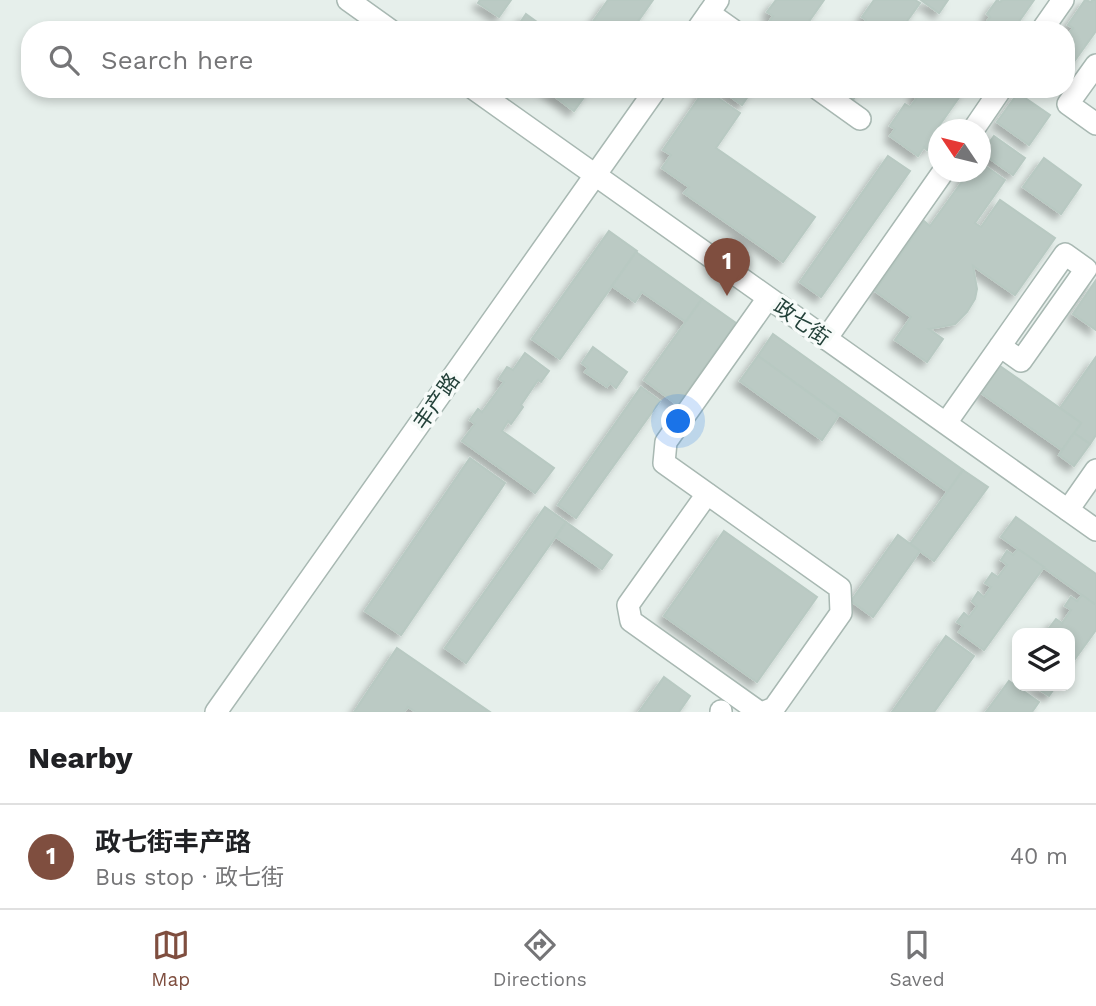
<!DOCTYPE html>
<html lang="en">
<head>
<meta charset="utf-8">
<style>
	:root { --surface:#fff; --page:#f6f6f6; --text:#202124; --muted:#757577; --line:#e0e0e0; --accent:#7f4e3f }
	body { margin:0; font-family:"Work Sans","Noto Sans SC",sans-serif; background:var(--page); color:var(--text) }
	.controls { position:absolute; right:21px; bottom:21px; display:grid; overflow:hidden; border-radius:14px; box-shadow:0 4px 10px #0003 }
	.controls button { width:63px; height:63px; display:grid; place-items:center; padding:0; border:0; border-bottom:2px solid var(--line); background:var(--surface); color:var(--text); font:35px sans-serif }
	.compass { position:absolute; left:928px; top:119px; width:63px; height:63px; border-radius:50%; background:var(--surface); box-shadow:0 4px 10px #0003; rotate:305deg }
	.you { position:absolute; left:679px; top:422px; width:24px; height:24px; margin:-18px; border:5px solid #fff; border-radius:50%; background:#1a73e8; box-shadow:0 0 0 10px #1a73e833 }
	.badge { display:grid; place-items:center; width:46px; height:46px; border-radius:50%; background:var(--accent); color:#fff; font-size:23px; font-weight:700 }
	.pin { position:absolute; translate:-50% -58px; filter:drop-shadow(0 2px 4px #0008) }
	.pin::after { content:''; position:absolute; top:37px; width:24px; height:21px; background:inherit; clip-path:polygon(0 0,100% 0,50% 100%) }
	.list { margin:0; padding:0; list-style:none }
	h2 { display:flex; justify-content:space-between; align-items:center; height:91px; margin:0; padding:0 28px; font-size:30px }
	h2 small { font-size:23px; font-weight:400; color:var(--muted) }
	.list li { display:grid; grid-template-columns:46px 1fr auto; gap:21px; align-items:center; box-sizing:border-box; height:105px; padding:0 28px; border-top:2px solid var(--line) }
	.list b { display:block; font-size:26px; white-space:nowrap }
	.list p { margin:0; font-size:23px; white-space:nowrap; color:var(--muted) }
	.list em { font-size:23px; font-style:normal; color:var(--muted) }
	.icon { flex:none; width:38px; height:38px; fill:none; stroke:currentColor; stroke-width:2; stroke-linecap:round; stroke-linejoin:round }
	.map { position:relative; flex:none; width:1096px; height:712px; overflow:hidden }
	.search { position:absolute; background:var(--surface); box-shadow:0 4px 10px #0003; left:21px; right:21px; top:21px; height:77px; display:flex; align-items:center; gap:18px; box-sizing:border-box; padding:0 24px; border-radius:28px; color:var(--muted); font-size:26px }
	.sheet { height:196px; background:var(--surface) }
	nav { display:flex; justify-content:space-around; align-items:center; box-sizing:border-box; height:98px; border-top:2px solid var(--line); background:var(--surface); font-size:19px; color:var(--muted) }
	nav a { display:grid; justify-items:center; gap:4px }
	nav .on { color:var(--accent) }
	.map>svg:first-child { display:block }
</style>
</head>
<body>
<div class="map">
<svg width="1096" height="712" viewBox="0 0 1096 712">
	<defs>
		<filter id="shadow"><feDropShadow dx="-5.5" dy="5.5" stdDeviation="3.5" flood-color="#0004"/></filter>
	</defs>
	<rect width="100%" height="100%" fill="#e6efeb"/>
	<g fill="#bbcac4" stroke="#b8c9c2" stroke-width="2" filter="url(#shadow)">
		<path d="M480,0h31l-12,17 -21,-14z"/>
		<path d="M608,0h45l-21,30h-45z"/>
		<path d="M776,0h48l-21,30h-40l10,-14 -6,-4z"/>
		<path d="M874,0h41l5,3 -15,21 -2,-2 -6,8h-38l7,-10 -4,-3z"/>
		<path d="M921,0h27l-9,13z"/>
		<path d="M997,0l3,2 2,-2h32l-21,30h-27l-3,-3 7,-10 -3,-3z"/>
		<path d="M1085,0l6,2 1,-2h4v31l-30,42v-36l7,-9 -5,-3z"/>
		<path d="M526,14l22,16h-33z"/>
		<path d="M545,89h45l-16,22z"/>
		<path d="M705,89l35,24 -24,35 99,69 -32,45 -99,-69 5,-6 -27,-19 9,-13 -8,-5z"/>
		<path d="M720,89h33l-11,16z"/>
		<path d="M837,89h23l-7,11z"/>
		<path d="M917,89h48l-26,37 3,2 -3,2v3l-12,17 -3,-3 -6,9 -28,-20 5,-7 -5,-3 15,-22 5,3 8,-11 -4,-3z"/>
		<path d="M1018,93l32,22 -21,30 -32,-23z"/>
		<path d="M994,136l31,22 -12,17 -31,-22z"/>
		<path d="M888,156l22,15 -89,126 -21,-15z"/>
		<path d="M1044,158l37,27 -20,29 -38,-27z"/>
		<path d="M981,163l24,17 -30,43 6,4 19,-27 55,38 -40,57 -42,-29 4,23 -2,10 -8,13 -12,12 -26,5 14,10 -16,23 -32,-22 16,-23 -36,-26 49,-70 6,5 39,-54h12z"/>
		<path d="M609,231l28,20 -77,108 -28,-20z"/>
		<path d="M636,252l66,47 -16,23 -44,-30 -7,10 -23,-16z"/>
		<path d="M1096,280v50l-23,-16z"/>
		<path d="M702,299l34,24 -58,82 -34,-25z"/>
		<path d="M773,334l190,136 -15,22 -190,-136z"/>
		<path d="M593,347l34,25 -11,16 -6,-5 -3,4 -22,-15 3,-4 -6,-5z"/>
		<path d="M525,353l24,18 -8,11 -3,-2 -17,25 2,2 -12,17 -3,-3 -6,10 52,37 -19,25 -73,-52 13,-17 -5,-4 8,-11 4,3 22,-30 -5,-3 8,-12 6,3z"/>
		<path d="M758,356l81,59 -17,25 -82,-59z"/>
		<path d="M1096,357v78l-6,9 -16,-11 7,-10 -21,-15z"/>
		<path d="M1000,366l81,57 -19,27 -81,-57z"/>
		<path d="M641,387l19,14 -84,117 -18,-13z"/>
		<path d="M1074,433l16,11 -16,22 -15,-11z"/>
		<path d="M470,458l35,25 -104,152 -36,-24z"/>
		<path d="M963,470l25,17 -54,74 -24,-17z"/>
		<path d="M545,507l21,15 -100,141 -21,-15z"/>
		<path d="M1016,517l80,57v31l-95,-68z"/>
		<path d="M566,522l46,33 -10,14 -46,-32z"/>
		<path d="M724,531l93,66 -60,85 -93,-66z"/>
		<path d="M898,535l22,16 -47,66 -22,-16z"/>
		<path d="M1018,549l26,18 -60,83 -25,-18 4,-6 -6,-4 7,-9 5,4 8,-11 -5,-5 6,-9 6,5 7,-10 -6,-4 7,-10 6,4 9,-12 -6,-5 6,-9 6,4z"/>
		<path d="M1082,595l14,10v25l-26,36v-33h-15l-6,-5 7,-9 6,4 9,-13 -6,-4 6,-9 6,4z"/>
		<path d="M946,636l28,20 -40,56h-42z"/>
		<path d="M397,648l93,64h-74l-8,-5 -4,5h-50z"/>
		<path d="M664,677l26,19 -11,16h-40z"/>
		<path d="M1009,681l30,21 -7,10h-46z"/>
		<path d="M1034,686h22l-7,10z"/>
	</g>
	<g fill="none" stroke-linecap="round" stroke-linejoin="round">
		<defs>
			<g id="minor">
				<path d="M348,0l42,30"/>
				<path d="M709,13l24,17"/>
				<path d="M697,30l21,-30"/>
				<path d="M1042,30l21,-30"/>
				<path d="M1096,65l-28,39 28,20"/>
				<path d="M474,89l622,441"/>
				<path d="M818,89l42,30"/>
				<path d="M973,130l28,-41"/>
				<path d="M826,339l117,-167"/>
				<path d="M946,423l119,-169 21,15 -65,92 -21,-15"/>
				<path d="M707,494l-79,111 3,16 128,91"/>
				<path d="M1068,510l28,-40"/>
				<path d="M216,712l440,-623"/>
				<path d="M721,712v-1"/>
				<path d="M764,712l10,-4 67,-95 -1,-25 -176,-125 2,-21 102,-144"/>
			</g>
		</defs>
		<use href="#minor" stroke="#a8b8b2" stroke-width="24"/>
		<use href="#minor" stroke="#fff" stroke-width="21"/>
	</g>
	<g text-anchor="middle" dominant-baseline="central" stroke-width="7" stroke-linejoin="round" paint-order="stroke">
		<g font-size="21" fill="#24423a" stroke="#f7fbf9">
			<text transform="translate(802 322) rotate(35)">政七街</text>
			<text transform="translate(436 401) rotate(-55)">丰产路</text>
		</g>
	</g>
</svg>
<div class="controls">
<button><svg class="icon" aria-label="layers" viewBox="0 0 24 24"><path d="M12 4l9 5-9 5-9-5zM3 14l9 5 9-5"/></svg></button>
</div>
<svg class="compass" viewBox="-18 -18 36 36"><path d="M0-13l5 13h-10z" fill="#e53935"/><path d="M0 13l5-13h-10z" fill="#757577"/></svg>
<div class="you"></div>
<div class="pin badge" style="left:727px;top:296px">1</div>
<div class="search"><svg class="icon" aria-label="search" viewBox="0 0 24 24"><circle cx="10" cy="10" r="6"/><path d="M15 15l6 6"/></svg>Search here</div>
</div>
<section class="sheet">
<h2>Nearby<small></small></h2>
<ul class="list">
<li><span class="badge">1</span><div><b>政七街丰产路</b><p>Bus stop · 政七街</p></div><em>40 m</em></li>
</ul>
</section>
<nav>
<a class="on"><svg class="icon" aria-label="map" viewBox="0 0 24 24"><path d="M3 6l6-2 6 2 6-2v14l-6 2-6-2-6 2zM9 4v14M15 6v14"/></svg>Map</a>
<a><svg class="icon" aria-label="directions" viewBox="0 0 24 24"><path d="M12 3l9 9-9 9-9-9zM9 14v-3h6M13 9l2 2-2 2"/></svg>Directions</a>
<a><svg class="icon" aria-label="saved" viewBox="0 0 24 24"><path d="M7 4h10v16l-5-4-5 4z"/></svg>Saved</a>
</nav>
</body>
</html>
